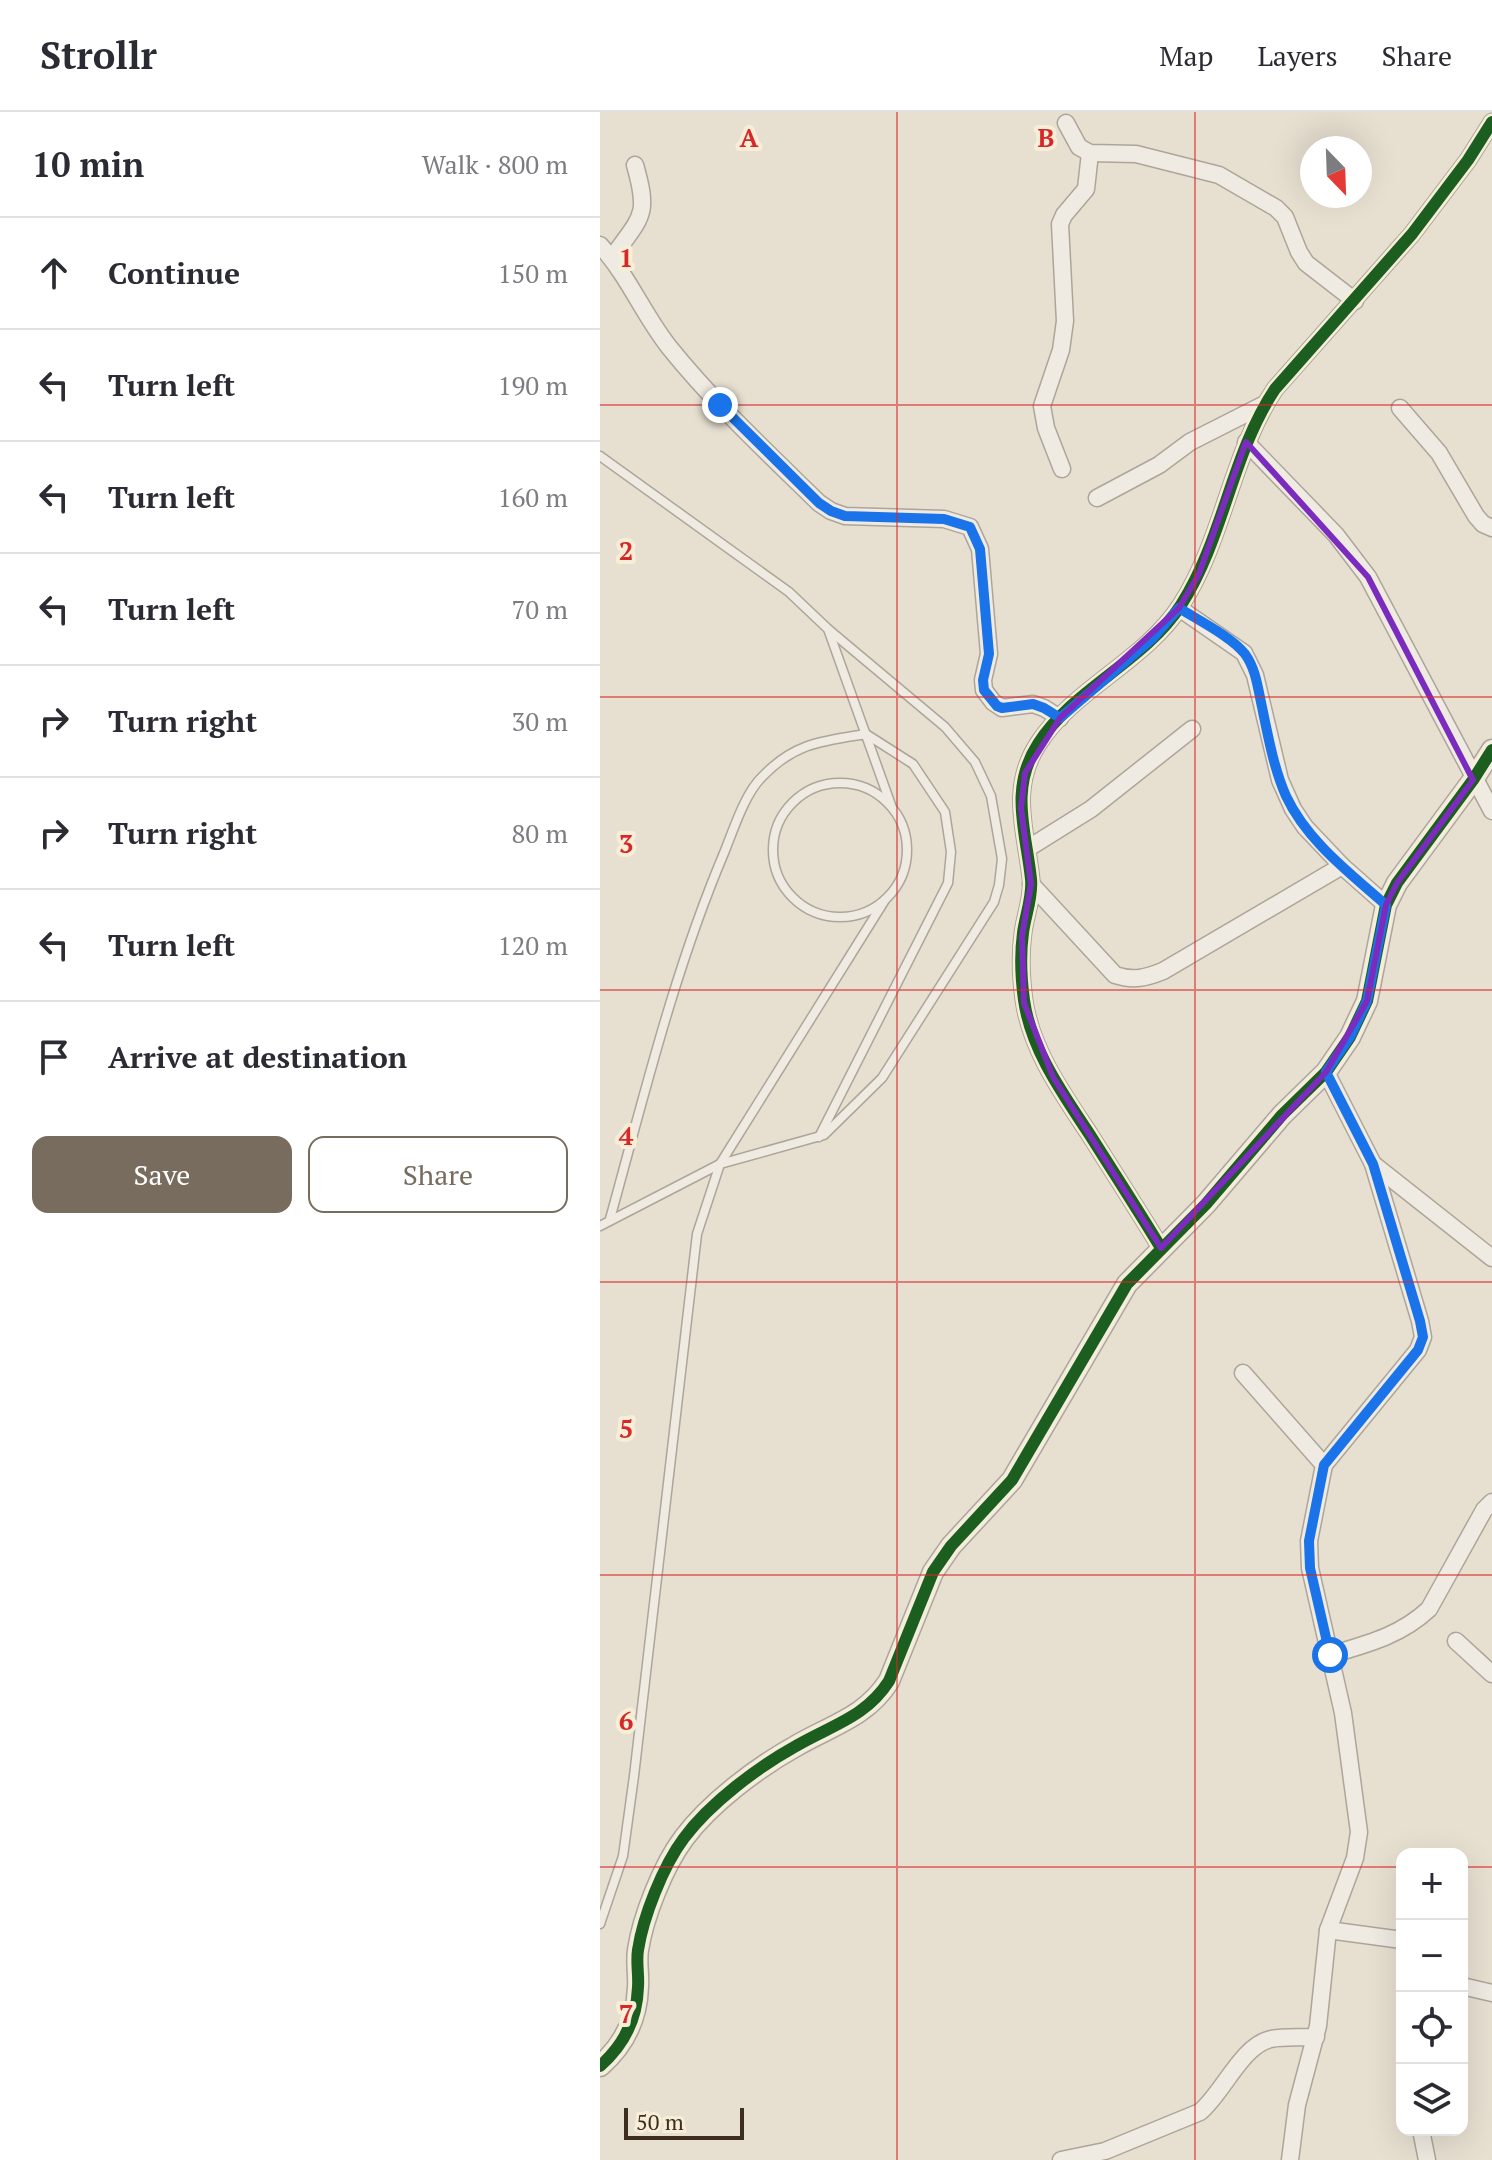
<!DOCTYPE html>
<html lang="en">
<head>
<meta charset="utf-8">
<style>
	:root { --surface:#fff; --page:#f7f7f7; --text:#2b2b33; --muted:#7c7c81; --line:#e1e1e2; --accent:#786c5e }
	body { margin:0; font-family:"PT Serif",serif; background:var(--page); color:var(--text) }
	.controls { position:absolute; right:24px; bottom:24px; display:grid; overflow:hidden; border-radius:16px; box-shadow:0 8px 32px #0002 }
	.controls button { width:72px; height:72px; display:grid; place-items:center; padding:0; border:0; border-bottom:2px solid var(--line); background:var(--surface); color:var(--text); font:40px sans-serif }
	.compass { position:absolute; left:700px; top:24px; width:72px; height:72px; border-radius:50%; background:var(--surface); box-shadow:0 8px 32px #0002; rotate:157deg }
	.scale { position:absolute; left:24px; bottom:20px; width:120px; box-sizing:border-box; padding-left:8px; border:4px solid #3d2e20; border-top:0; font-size:22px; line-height:28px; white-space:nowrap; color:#3d2e20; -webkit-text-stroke:6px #f7eed8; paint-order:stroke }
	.stop { position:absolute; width:24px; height:24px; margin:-18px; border:6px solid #1a73e8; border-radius:50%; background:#fff }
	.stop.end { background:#1a73e8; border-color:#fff; box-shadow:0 2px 8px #0008 }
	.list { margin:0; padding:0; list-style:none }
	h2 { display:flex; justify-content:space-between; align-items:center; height:104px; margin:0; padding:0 32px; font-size:34px }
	h2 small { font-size:26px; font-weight:400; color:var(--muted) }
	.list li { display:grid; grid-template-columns:52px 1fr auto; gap:24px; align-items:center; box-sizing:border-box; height:112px; padding:0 32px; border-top:2px solid var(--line) }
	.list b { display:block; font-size:30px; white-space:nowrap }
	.list em { font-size:26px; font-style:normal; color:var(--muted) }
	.actions { display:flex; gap:16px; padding:24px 32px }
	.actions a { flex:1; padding:18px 0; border:2px solid var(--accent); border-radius:16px; text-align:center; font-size:28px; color:var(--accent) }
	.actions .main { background:var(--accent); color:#fff }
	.icon { flex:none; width:44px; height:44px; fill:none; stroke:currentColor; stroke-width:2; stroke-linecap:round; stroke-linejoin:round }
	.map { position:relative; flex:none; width:892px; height:2048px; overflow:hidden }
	header { display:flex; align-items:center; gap:48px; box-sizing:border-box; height:112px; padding:0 40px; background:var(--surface); border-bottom:2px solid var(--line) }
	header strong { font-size:38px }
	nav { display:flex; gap:44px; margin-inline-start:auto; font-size:28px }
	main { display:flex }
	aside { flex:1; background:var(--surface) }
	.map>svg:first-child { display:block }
</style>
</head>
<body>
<header>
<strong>Strollr</strong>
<nav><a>Map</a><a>Layers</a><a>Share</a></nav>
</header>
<main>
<aside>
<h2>10 min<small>Walk · 800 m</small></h2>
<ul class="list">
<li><svg class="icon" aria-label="ahead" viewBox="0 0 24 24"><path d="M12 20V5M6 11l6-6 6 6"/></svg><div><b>Continue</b></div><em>150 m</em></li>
<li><svg class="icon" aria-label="left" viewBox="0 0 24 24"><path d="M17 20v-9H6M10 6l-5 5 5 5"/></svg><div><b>Turn left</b></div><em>190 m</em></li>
<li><svg class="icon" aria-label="left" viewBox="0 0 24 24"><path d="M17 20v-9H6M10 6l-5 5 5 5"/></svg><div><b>Turn left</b></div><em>160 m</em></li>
<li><svg class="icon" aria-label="left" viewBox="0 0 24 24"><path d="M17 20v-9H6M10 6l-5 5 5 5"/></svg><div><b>Turn left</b></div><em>70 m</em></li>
<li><svg class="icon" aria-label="right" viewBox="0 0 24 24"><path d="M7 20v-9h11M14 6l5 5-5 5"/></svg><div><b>Turn right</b></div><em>30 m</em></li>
<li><svg class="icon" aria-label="right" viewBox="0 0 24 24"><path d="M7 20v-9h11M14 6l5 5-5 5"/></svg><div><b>Turn right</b></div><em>80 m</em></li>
<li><svg class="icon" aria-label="left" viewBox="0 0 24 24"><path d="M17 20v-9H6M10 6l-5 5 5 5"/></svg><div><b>Turn left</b></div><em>120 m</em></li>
<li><svg class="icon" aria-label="arrive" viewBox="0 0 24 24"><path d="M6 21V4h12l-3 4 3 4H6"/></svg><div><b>Arrive at destination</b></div></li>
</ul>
<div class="actions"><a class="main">Save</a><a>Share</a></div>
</aside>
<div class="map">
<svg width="892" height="2048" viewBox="0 0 892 2048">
	<rect width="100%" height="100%" fill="#e7e0d1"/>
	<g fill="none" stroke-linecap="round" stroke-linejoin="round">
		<defs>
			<g id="service">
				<path d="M0,344l189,136 39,37 63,176"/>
				<circle cx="240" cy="738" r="67"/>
				<path d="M10,1107c34,-123 64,-248 114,-366 9,-22 21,-60 38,-76 32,-34 60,-36 104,-43l47,30 32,48 6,40 -3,31 -129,254"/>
				<path d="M0,1114l120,-62 104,-29 58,-57 112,-176 5,-17 3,-26 -11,-63 -16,-34 -30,-35 -117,-98"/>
				<path d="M0,1812l23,-68 11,-80 63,-542 23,-70 165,-264"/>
			</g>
			<g id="minor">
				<path d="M466,11l13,24 11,6 46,1 83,21 57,33 9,9 14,35 7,11 49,38"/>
				<path d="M0,133c29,32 43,69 69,102 45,56 99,106 150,156l12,8 14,5 99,3 26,8 10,22 9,105 -6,26 1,10 9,12 9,6 31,-4 11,4 16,10"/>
				<path d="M12,146c29,-42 38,-41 23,-93"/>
				<path d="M800,296l39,45 37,63 7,8 9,4"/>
				<path d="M646,330l90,93 32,42 124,234"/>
				<path d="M462,357l-16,-41 -4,-22 19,-56 4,-29 -5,-97 4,-9 22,-26 4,-36"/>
				<path d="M497,386l62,-33 31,-23 73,-37"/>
				<path d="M579,496l65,45 11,22 25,105 13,29 12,18 37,39 44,39"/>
				<path d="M427,737l64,-40 101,-80"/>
				<path d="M431,772l84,91c18,6 31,3 48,-4l179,-105"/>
				<path d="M773,1052l119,94"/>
				<path d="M561,1136c-23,-38 -47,-75 -71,-113 -27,-41 -59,-85 -66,-135 -3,-22 -4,-45 -1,-67 2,-17 10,-36 8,-54 -5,-48 -22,-90 7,-135 35,-55 107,-83 143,-139 43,-67 50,-150 94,-216l137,-155 56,-74 24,-38"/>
				<path d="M643,1261l81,92 94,-115 5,-13 -3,-16 -47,-157 -47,-92"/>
				<path d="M856,1529l36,33"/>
				<path d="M730,1543c37,-11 70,-19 99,-46l55,-99 8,-8"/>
				<path d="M728,1818l74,10"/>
				<path d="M862,1874l30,7"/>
				<path d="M821,2018l6,30"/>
				<path d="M461,2048l44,-9 95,-39c23,-19 42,-67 71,-73 14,-3 31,-1 45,-2"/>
				<path d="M690,2048l7,-55 21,-79 10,-96 27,-72 4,-26 -16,-119 -33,-145 -1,-27 15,-76"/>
			</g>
			<path id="tertiary" d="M0,1954c24,-21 37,-47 38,-79 1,-12 -2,-25 0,-37 5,-33 25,-84 46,-112 26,-35 74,-71 112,-92 36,-21 70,-29 93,-65l44,-109 18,-26 61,-66 115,-196 79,-80 76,-89 44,-43 24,-35 17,-36 19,-96 11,-22 76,-103 19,-30"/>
		</defs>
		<use href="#service" stroke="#ada599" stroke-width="11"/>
		<use href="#minor" stroke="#ada599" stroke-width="19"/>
		<use href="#tertiary" stroke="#ada599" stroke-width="23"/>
		<use href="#service" stroke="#efebe3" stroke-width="8"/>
		<use href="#minor" stroke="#efebe3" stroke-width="16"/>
		<use href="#tertiary" stroke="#efebe3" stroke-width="20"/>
		<defs>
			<g id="cycleway">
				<path d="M561,1136c-23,-38 -47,-75 -71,-113 -27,-41 -59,-85 -66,-135 -3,-22 -4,-45 -1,-67 2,-17 10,-36 8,-54 -5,-48 -22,-90 7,-135 35,-55 107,-83 143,-139 43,-67 50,-150 94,-216l137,-155 56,-74 24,-38"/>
				<path d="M0,1954c24,-21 37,-47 38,-79 1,-12 -2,-25 0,-37 5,-33 25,-84 46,-112 26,-35 74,-71 112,-92 36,-21 70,-29 93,-65l44,-109 18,-26 61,-66 115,-196 79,-80 76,-89 44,-43 24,-35 17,-36 19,-96 11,-22 76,-103 19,-30"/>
			</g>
		</defs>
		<use href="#cycleway" stroke="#f7eed8" stroke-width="17"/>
		<use href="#cycleway" stroke="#1b5e20" stroke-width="12"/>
	</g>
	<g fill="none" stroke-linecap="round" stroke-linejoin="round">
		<path stroke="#1a73e8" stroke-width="10" d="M120,293l99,98 12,8 14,5 99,3 26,8 10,22 9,105 -6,26 1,10 13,16 5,2 31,-4 11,4 16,10 93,-80 26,-30c19,12 53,29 66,46 11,15 13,35 17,53 6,29 12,62 24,89 21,45 64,77 100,109l-19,96 -17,36 -24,35 47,92 47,157 3,16 -5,13 -94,115 -15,76 1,27 20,87"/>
	</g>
	<path fill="none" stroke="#7b2cbf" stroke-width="6" stroke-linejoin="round" d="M646,330l122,135 105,203 -76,103 -11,22 -19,96 -41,71 -165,176 -108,-171 -29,-74 -2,-67 9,-52 -10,-76 4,-35 35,-55 119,-110 20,-34z"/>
	<path fill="none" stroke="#d62828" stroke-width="2" stroke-opacity="0.55" d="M297,0v2048M595,0v2048M0,293h892M0,585h892M0,878h892M0,1170h892M0,1463h892M0,1755h802M862,1755h30"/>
	<g font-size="26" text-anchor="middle" font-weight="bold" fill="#d62828" stroke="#f7eed8" stroke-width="8" stroke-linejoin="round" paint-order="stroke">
		<text x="149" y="35">A</text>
		<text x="446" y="35">B</text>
		<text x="26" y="155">1</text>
		<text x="26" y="448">2</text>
		<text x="26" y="741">3</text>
		<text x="26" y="1033">4</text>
		<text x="26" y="1326">5</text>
		<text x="26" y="1618">6</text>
		<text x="26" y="1911">7</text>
	</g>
</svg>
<div class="controls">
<button>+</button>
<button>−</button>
<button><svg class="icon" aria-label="locate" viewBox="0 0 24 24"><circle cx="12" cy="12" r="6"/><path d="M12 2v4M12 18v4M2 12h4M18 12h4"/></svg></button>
<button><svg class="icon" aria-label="layers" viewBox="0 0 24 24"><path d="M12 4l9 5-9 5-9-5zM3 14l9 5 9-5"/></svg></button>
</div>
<svg class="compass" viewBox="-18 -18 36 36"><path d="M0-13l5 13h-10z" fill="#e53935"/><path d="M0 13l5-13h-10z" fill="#7c7c81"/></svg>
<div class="scale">50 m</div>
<div class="stop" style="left:730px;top:1543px"></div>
<div class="stop end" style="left:120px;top:293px"></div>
</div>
</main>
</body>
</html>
